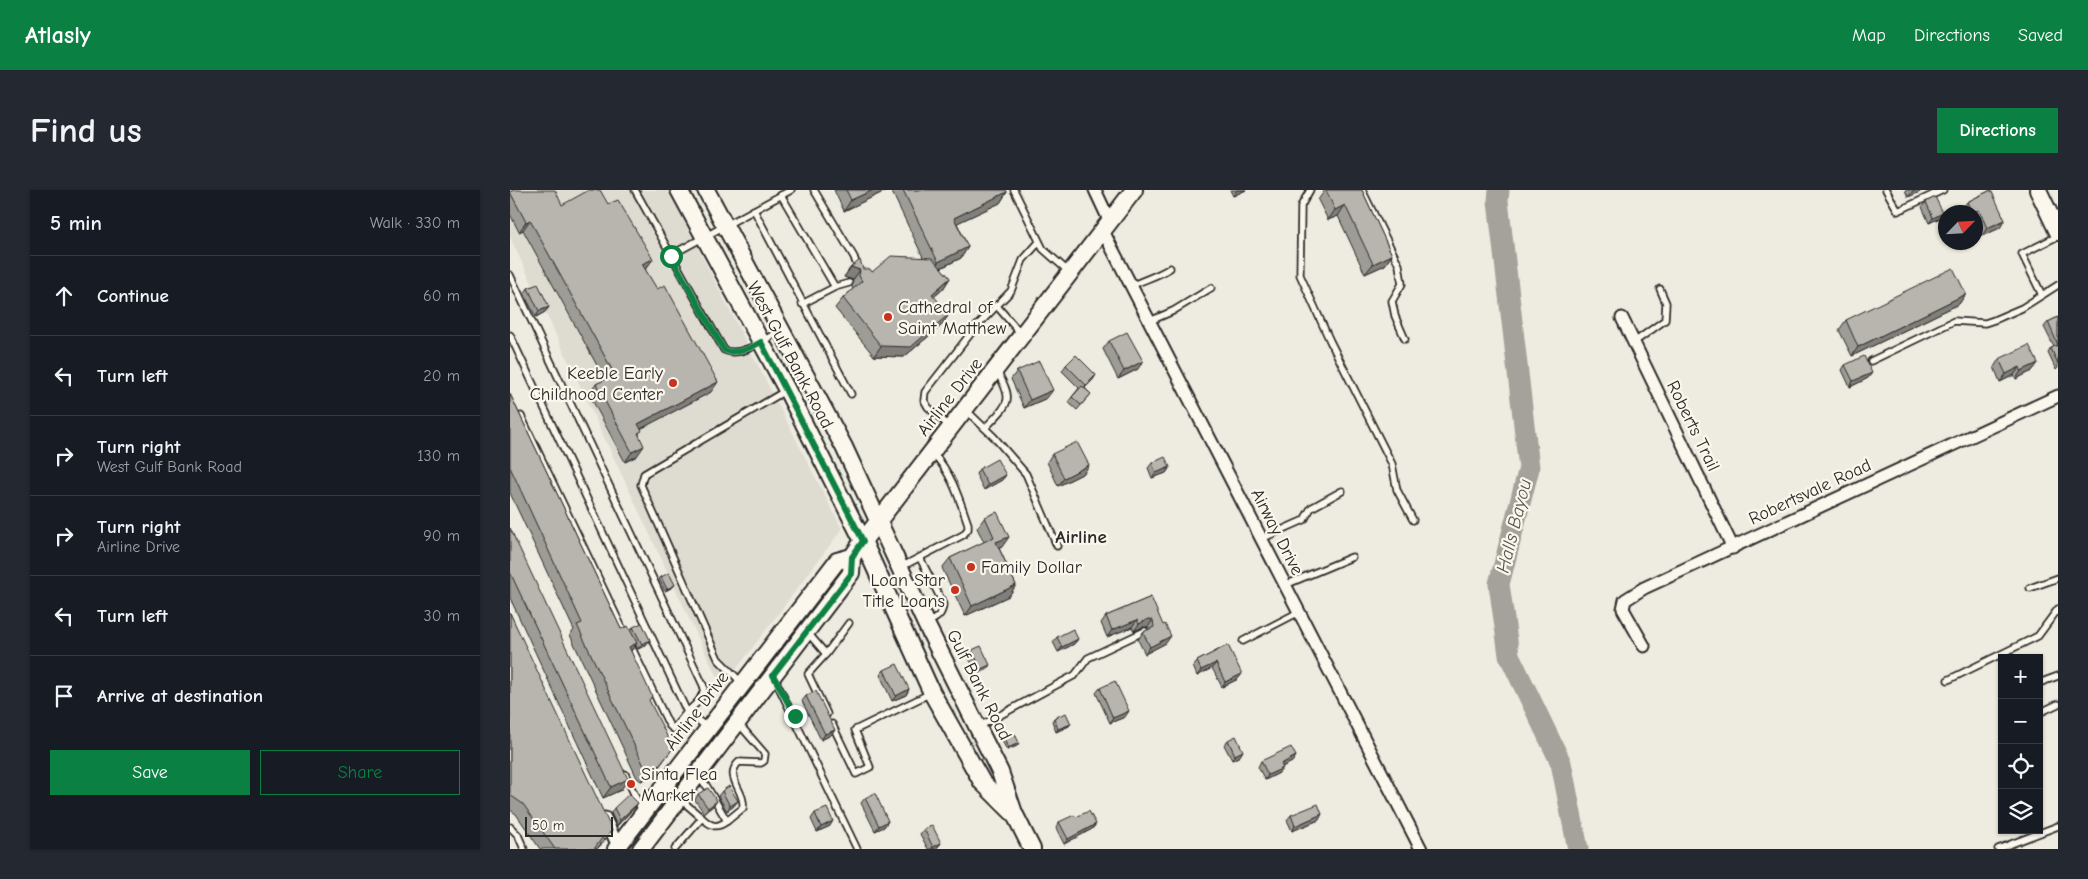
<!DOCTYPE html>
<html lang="en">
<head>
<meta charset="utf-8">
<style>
	:root { --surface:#171b24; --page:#242831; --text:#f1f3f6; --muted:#9ea1a6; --line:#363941; --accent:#0b8043 }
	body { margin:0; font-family:"Comic Neue",sans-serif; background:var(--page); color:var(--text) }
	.controls { position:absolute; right:15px; bottom:15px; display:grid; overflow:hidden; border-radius:0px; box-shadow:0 1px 4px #0004 }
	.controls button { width:45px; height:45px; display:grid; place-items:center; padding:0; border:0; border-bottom:1px solid var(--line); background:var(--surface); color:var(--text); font:25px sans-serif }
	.compass { position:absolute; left:1428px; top:15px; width:45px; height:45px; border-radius:50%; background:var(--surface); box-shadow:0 1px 4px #0004; rotate:65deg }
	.scale { position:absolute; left:15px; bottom:12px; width:88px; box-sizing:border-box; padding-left:5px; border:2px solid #2b2b2b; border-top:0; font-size:14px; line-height:18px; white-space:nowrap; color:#2b2b2b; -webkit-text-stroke:4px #fbf7ec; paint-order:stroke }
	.stop { position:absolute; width:15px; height:15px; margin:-11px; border:4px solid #0b8043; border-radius:50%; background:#fff }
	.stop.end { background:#0b8043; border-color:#fff; box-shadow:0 1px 5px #0008 }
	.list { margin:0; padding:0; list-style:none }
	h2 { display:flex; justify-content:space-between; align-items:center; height:65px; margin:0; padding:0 20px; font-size:21px }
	h2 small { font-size:16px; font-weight:400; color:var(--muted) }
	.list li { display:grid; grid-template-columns:32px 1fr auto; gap:15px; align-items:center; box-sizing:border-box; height:80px; padding:0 20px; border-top:1px solid var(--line) }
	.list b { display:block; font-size:19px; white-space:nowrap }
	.list p { margin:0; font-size:16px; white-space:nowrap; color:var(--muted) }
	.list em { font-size:16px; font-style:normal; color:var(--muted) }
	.actions { display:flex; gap:10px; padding:15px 20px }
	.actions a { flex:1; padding:11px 0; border:1px solid var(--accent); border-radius:0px; text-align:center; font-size:18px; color:var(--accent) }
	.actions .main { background:var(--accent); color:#fff }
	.icon { flex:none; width:28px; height:28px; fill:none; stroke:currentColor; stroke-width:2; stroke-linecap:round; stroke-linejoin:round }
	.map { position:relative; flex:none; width:1548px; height:659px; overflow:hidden; border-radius:0px }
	header { display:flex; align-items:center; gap:30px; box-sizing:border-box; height:70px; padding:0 25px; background:var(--accent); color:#fff }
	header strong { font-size:24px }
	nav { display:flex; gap:28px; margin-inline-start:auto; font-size:18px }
	.intro { display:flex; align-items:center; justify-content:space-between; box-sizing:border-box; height:120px; padding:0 30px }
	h1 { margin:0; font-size:35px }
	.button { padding:12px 22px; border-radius:0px; background:var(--accent); color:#fff; font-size:18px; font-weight:700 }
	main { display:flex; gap:30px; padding:0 30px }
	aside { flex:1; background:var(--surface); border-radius:0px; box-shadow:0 1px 4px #0004 }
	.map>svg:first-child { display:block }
</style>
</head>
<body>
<header>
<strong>Atlasly</strong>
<nav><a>Map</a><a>Directions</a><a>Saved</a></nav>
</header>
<div class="intro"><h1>Find us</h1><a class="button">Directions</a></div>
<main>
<aside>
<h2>5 min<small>Walk · 330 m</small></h2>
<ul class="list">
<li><svg class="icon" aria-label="ahead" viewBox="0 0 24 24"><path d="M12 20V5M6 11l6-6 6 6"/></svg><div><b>Continue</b></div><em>60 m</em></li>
<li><svg class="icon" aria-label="left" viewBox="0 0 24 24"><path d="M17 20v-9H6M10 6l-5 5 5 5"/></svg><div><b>Turn left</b></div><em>20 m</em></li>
<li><svg class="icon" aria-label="right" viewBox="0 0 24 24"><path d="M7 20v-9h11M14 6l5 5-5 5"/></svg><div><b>Turn right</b><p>West Gulf Bank Road</p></div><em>130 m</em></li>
<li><svg class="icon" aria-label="right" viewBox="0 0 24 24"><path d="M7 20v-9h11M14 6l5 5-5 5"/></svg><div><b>Turn right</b><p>Airline Drive</p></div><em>90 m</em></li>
<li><svg class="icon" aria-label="left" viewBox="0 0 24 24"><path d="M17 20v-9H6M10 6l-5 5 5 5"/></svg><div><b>Turn left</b></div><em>30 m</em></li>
<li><svg class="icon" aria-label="arrive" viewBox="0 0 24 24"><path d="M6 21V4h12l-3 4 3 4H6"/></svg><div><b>Arrive at destination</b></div></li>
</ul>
<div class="actions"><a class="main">Save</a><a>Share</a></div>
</aside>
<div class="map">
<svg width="1548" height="659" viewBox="0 0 1548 659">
	<rect width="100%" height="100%" fill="#eeebe0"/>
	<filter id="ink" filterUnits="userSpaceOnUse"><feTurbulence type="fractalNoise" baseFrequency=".02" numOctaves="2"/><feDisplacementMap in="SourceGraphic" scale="10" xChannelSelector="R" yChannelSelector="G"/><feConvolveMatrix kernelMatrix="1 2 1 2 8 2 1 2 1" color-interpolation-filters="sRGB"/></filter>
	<g filter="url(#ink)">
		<path fill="#dedbd1" d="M0,0h158l174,339 -120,159 -212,-451z"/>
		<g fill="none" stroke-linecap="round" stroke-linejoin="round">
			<path stroke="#a4a29a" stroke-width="21" d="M989,0l-1,11 31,267 -30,116 10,71 52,108 17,86"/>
			<defs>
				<g id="lane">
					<path d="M125,0l89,160c17,8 40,-10 55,-19"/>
					<path d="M304,0l40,67 4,12"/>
					<path d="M504,0l29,59 26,23"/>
					<path d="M800,0l-9,16 -1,69 30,66 62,123 5,26 16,30"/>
					<path d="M852,0l37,75 3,19 -10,17 3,15 10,23"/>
					<path d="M1376,0l12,21 45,-21"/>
					<path d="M271,5l54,92"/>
					<path d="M244,20l97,184"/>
					<path d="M161,65l120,-65"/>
					<path d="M0,85l194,412c-1,12 -8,17 -17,25l21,16"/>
					<path d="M621,96c14,-7 27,-10 39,-18"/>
					<path d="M1532,105l-20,-41 36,-18"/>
					<path d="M292,114l33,-17 14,-4"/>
					<path d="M486,115l25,29"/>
					<path d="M640,131l23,-10 38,-23"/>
					<path d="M0,145l177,377 -14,17 -4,-4 -39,-81"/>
					<path d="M1123,153l32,-23 1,-17 -6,-14"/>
					<path d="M1361,171l83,-40 31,2 9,-3 28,-12 36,-23"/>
					<path d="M456,220l28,27 32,37 31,72"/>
					<path d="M11,226l105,220"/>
					<path d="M440,237l-22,-20 -4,-7 1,-8 50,-64 36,-37 12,-31 16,-18"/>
					<path d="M475,238c24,-25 30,-26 11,-58"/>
					<path d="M751,349l43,-19 7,-12 31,-17"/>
					<path d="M410,368l23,45c0,12 -6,15 -16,20"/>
					<path d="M391,377l62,-32 5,-6v-5c-9,-26 -16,-50 -35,-71"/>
					<path d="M775,395l67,-28"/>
					<path d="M1520,398l28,-10"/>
					<path d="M298,443l18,21 -18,20 19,40"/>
					<path d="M733,451l56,-29"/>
					<path d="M316,464l23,-31"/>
					<path d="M264,487l83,172"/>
					<path d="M1438,490l90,-44 20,-27"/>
					<path d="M231,492l-23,-23 -77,-174 3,-11 141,-83"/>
					<path d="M1529,493l19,-7"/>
					<path d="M1529,523l19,-9"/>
					<path d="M322,534l24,50 14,-7 -15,-37 76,-37"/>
					<path d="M470,536l95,-51 13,-17 57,-27"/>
					<path d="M115,584l17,37"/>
					<path d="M187,588l9,7 21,36c-11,8 -16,5 -25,-3"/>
					<path d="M217,631l16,-13c3,-17 -20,-31 -4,-46l22,1 3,-2 1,-7 -26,-30"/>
					<path d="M0,637l8,8 6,14"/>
					<path d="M165,659l27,-31 -22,-19"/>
					<path d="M1488,659l60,-23"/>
				</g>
				<g id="street">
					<path d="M585,0l15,32"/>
					<path d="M593,41l318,618"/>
					<path d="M1112,128l111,230"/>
					<path d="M1134,456l-21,-37 2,-9 19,-12 414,-192"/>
					<path d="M95,628l13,28"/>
				</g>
				<g id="secondary">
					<path d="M169,0l108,200 76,151 69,152 50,89 30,30"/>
					<path d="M196,0l138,257 82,177 74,148 14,41 18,36"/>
					<path d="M1528,0l20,42"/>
					<path d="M106,659l221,-288 15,-4"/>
					<path d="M131,659l210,-276 1,-16 11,-16 271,-351"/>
				</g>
			</defs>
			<use href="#lane" stroke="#2b2b2b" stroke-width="9"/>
			<use href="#street" stroke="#2b2b2b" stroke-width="15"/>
			<use href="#secondary" stroke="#2b2b2b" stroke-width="20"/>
			<use href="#lane" stroke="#fbf7ec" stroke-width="5.5"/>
			<use href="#street" stroke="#fbf7ec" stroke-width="11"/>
			<use href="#secondary" stroke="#fbf7ec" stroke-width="16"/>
		</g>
		<g fill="#9e9c96" stroke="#2b2b2b">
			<path d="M4,0l48,15 46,-1 45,55 -8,10 66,123 -71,37 -1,6 -2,21 -12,6 -36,-68 7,-10 9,-4 -82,-150 -4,2 -9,-18v-22z"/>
			<path d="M324,0h53l-43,21z"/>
			<path d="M381,0h115l1,2 -7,11 -43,20 11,24 -7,11 -20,10 9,10 -7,11 -9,8 15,17 -7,11 -38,32 -30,-1 -39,-48 8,-10 10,-9 -1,-2 1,-7 -9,-3 7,-10 21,5 51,-15z"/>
			<path d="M720,0h16l-13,6z"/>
			<path d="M815,0h37l30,65 -7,10 -20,9 -27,-58 -10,4 -10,-20z"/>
			<path d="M1395,0h16l-1,2 -12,5z"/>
			<path d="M1481,0l9,38 -18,8 -6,-13v-11h-13l-2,-2 6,-8z"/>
			<path d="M1416,12l17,11 -3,5 -11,5 -7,-16z"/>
			<path d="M18,98l21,19 -4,5 -9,5 -12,-23z"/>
			<path d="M1456,104l-7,10 -107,52 -13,-26 7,-10z"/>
			<path d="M1548,127v51l-2,2 -8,-17 3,-5 3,-1 -10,-20 4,-5z"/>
			<path d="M599,151l29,28 -20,10 -15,-30z"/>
			<path d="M1489,169l39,4 -6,8 -16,8 -2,-4 -14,7 -6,-15z"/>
			<path d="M556,175l27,15 -8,8 6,6 -14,16 -9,-8 11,-14 -17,-17z"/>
			<path d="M1335,175l23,13 -18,9 -8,-17z"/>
			<path d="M507,181l30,27 -23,10 -13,-29z"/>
			<path d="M0,204l111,235 10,2 2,-4 13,18 -8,4 -2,-4 -5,6 18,49 4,75 -12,6 -4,-3 -67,-143 4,-5 -64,-137z"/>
			<path d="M542,264l37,11 -5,8 -26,13 -11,-24z"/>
			<path d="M642,273l18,4 -4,6 -14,5 -4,-10z"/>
			<path d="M469,279l27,6 -4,5 -18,10 -8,-16z"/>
			<path d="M475,327l17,30 -3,1 17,37 -7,11 -44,20 -23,-48 8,-10 34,-16 -7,-14z"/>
			<path d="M0,338l111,262 -18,8 -93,-200z"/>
			<path d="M151,387l14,8 -2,2 -8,4 -6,-12z"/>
			<path d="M641,407l15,46 -21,11 -7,-14 5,-8 5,-2v-3h-5l-9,4 -2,-4 -25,10 -6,-14 5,-7z"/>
			<path d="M0,423l95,227 -8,9 -2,-1 -1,1h-54l-24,-35 -6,-4z"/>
			<path d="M547,447l21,2 -4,5 -16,8 -5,-10z"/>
			<path d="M718,455l10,34 -16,8 -10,-19 -15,8 -4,-10 4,-5z"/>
			<path d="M462,460l14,20 -9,4 -9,-18z"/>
			<path d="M374,480l25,19 -3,6 -14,6 -12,-26z"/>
			<path d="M590,498l25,29 -15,6 -14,-30z"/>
			<path d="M296,506l29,34 -4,5 -10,5 -19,-39z"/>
			<path d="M544,528l17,6 -2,2 -13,6 -4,-11z"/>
			<path d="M494,548l13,8 -10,4 -5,-9z"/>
			<path d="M718,550l12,16 -8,4 -8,-15z"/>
			<path d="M786,566l-4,6 -10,5 -3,6 -14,7 -7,-13 3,-6z"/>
			<path d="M212,601l12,15 -7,5 -9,-15z"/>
			<path d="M188,604l19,7 -4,5 -9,7 -9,-13z"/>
			<path d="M355,608l23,23 -4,6 -9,4 -14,-28z"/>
			<path d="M128,613l-4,5 -17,18 -6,-13 3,-5z"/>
			<path d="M305,623l15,13 -13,6 -6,-13z"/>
			<path d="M781,625l28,5 -27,11 -5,-11z"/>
			<path d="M549,632l37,2 -4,5 -28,15 -8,-16z"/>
			<path d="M414,639l17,14 -4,5 -2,1h-7l-8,-15z"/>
		</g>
		<g fill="#817f7a" stroke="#2b2b2b">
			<path d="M363,0h14l-43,21 7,-11z"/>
			<path d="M727,0h9l-13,6z"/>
			<path d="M1407,0h4l-1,2 -12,5 4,-5z"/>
			<path d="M497,2l-7,11 -53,25 7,-10z"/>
			<path d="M835,15l-7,11 -10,4 7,-10z"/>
			<path d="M1433,23l-3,5 -11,5 4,-5z"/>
			<path d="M20,30l-7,10 -4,2 7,-10z"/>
			<path d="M1495,30l-5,8 -18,8 5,-8z"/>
			<path d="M458,57l-7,11 -31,15 8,-11z"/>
			<path d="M882,65l-7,10 -20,9 8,-10z"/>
			<path d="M143,69l-7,10 -11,5 7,-10z"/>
			<path d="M341,77l9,3 -7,10 -9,-3z"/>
			<path d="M440,88l-7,11 -19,16 8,-11z"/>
			<path d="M1456,104l-7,10 -107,52 6,-9z"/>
			<path d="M39,117l-4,5 -9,5 3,-6z"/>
			<path d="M439,124l-7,11 -38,32 -30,-1 7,-10z"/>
			<path d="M633,171l-5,8 -20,10 6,-8z"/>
			<path d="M1528,173l-6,8 -16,8 5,-8z"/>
			<path d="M1510,177l-6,8 -14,7 6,-8z"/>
			<path d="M1362,183l-4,5 -18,9 3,-6z"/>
			<path d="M586,185l-3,5 -11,11 4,-6z"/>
			<path d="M208,192l-7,10 -80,42 7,-10z"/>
			<path d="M543,200l-6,8 -23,10 6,-8z"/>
			<path d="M134,256l-7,10 -12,6 7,-10z"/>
			<path d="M579,275l-5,8 -26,13 6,-8z"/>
			<path d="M660,277l-4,6 -14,5 4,-5z"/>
			<path d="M496,285l-4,5 -18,10 4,-5z"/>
			<path d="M499,347l-7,10 -13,6 7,-11z"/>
			<path d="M165,395l-2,2 -8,4 2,-2z"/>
			<path d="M506,395l-7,11 -44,20 7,-10z"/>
			<path d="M638,429l5,1 -5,7h-5l-9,4 5,-7z"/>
			<path d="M627,430l-5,7 -25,10 5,-7z"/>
			<path d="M661,446l-5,7 -21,11 5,-7z"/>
			<path d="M568,449l-4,5 -16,8 4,-5z"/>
			<path d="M140,450l-4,5 -8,4 4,-5z"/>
			<path d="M127,453l-8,10v-6z"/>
			<path d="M706,473l-4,5 -15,8 4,-6z"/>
			<path d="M480,475l-4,5 -9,4 4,-5z"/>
			<path d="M732,484l-4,5 -16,8 3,-5z"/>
			<path d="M399,499l-3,6 -14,6 4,-5z"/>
			<path d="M619,521l-4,6 -15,6 3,-5z"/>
			<path d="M561,534l-2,2 -13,6 2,-3z"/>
			<path d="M325,540l-4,5 -10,5 4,-6z"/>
			<path d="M509,553l-2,3 -10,4 1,-2z"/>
			<path d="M163,558l-20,27 -12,6 7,-10z"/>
			<path d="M733,561l-3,5 -8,4 3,-5z"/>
			<path d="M786,566l-4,6 -15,7 4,-5z"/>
			<path d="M773,578l-4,5 -14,7 3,-5z"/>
			<path d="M118,589l-7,11 -18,8 8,-11z"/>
			<path d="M207,611l-4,5 -9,7 4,-5z"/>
			<path d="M228,611l-4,5 -7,5 3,-5z"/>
			<path d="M128,613l-4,5 -17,18 3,-6z"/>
			<path d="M812,624l-3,6 -27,11 3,-5z"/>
			<path d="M323,631l-3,5 -13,6 4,-5z"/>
			<path d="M378,631l-4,6 -9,4 4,-5z"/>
			<path d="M586,634l-4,5 -28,15 4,-5z"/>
			<path d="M102,640l-7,10 -8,9 7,-9z"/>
			<path d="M431,653l-4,5 -2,1h-4l2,-2z"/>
		</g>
		<g fill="#b8b5ae" stroke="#2b2b2b">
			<path d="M4,0h41l7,15 27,-15h11l8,14 10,-4 35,59 -11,5 15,25 8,-4 53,97 -80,42 4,7 -4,2 6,13 -12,6 -36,-68 19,-9 -85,-155 -4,2 -16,-30z"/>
			<path d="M336,0h27l-22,10z"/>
			<path d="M393,0h103l1,2 -53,26 14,29 -30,15z"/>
			<path d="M816,0h36l30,65 -19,9 -28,-59 -10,5z"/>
			<path d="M1481,0l14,30 -18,8 -8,-18 -7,2 -5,-10z"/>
			<path d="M1425,7l8,16 -10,5 -7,-16z"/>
			<path d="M381,66l41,2 18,20 -18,16 17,20 -38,33 -30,-1 -38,-48 19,-17 -3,-5 1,-6 -9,-3 9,-7 3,9h7l2,3z"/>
			<path d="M1443,78l13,26 -108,53 -12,-27z"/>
			<path d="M28,94l11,23 -10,4 -11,-23z"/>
			<path d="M1548,127v28l-10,-23z"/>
			<path d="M617,142l16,29 -19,10 -15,-30z"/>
			<path d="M1519,155l9,18 -17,8 -1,-4 -14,7 -7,-15z"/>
			<path d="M1548,155v19l-7,-16z"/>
			<path d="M566,165l20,20 -10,10 -20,-20z"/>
			<path d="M1354,166l8,17 -19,8 -8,-16z"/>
			<path d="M529,171l14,29 -23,10 -13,-29z"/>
			<path d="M572,196l9,8 -10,11 -9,-8z"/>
			<path d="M0,204l111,235 7,-3 9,17 -8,4 23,49 -3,4 24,48 -13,17 -12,6 -3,-3 -68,-143 5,-2 -72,-156z"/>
			<path d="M567,252l12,23 -25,13 -12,-24z"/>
			<path d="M655,267l5,10 -14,6 -4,-10z"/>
			<path d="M487,269l9,16 -18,10 -9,-16z"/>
			<path d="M487,322l12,25 -13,5 20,43 -44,21 -22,-48 44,-21 -9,-20z"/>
			<path d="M0,338l118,251 -17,8 -101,-215z"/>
			<path d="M159,383l6,12 -8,4 -6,-12z"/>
			<path d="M641,407l12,28 2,-1 6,12 -21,11 -7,-15 11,-5 -1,-7 -5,-1 -9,5 -2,-4 -25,10 -6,-14z"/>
			<path d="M0,423l102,217 -8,10 -2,-2 -8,11h-39l-32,-45 -13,-9z"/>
			<path d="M132,433l8,17 -8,4 -9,-17z"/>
			<path d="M563,439l5,10 -16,8 -5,-10z"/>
			<path d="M718,455l14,29 -17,8 -9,-19 -15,7 -4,-9z"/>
			<path d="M471,456l9,19 -9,4 -9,-19z"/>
			<path d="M387,474l12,25 -13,7 -12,-26z"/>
			<path d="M605,491l14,30 -16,7 -13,-30z"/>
			<path d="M306,501l19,39 -10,4 -19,-38z"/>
			<path d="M556,523l5,11 -13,5 -4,-11z"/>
			<path d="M505,544l4,9 -11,5 -4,-10z"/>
			<path d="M726,546l7,15 -8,4 -7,-15z"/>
			<path d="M781,557l5,9 -15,8 2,4 -15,7 -7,-14z"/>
			<path d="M219,596l9,15 -8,5 -8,-15z"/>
			<path d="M198,598l9,13 -9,7 -10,-14z"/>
			<path d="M365,603l13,28 -9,5 -14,-28z"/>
			<path d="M119,604l9,9 -18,17 -6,-12z"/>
			<path d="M808,614l4,10 -27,12 -4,-11z"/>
			<path d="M317,618l6,13 -12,6 -6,-14z"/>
			<path d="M579,621l7,13 -28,15 -9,-17 15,-7 2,2z"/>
			<path d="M422,635l9,18 -8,4 -9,-18z"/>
		</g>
	</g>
	<g fill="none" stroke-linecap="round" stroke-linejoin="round" filter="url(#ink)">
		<path stroke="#0b8043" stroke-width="6" d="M161,66l53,94c11,5 27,-2 37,-8l102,199 -11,16 -1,17 -78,101 22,41"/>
	</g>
	<g fill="#c8321e" stroke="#fbf7ec" stroke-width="2">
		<circle cx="378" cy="127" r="5"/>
		<circle cx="163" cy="193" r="5"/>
		<circle cx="461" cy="377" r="5"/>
		<circle cx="445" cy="400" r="5"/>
		<circle cx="121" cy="594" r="5"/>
	</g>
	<g text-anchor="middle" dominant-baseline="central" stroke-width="4.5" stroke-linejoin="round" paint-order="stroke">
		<g font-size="18" fill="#2b2b2b" stroke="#fbf7ec" text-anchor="start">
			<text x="388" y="117">Cathedral of<tspan x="388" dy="21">Saint Matthew</tspan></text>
			<text x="153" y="183" text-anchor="end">Keeble Early<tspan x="153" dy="21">Childhood Center</tspan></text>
			<text x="471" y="377">Family Dollar</text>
			<text x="435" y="390" text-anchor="end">Loan Star<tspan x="435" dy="21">Title Loans</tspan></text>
			<text x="131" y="584">Sinta Flea<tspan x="131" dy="21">Market</tspan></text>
		</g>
		<g font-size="18" fill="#2b2b2b" stroke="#fbf7ec">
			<text transform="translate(280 165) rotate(62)">West Gulf Bank Road</text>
			<text transform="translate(440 207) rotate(-52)">Airline Drive</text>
			<text transform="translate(1183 236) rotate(64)">Roberts Trail</text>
			<text transform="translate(1300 302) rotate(-25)">Robertsvale Road</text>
			<text transform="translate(767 342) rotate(63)">Airway Drive</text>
			<text transform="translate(469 495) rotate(63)">Gulf Bank Road</text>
			<text transform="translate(187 521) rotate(-53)">Airline Drive</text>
		</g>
		<g font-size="19" font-style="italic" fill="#555552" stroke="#fbf7ec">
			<text transform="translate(1004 336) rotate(-76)">Halls Bayou</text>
		</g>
		<g font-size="19" font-weight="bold" fill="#2b2b2b" stroke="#fbf7ec">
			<text x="571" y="347">Airline</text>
		</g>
	</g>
</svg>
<div class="controls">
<button>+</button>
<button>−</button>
<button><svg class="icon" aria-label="locate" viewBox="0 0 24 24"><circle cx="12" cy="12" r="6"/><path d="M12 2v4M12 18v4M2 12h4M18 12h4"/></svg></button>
<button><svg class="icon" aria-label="layers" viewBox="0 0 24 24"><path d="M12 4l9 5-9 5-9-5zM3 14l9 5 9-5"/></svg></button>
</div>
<svg class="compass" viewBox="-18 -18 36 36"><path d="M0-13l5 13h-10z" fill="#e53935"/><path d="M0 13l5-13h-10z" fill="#9ea1a6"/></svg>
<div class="scale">50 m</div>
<div class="stop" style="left:161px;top:66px"></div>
<div class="stop end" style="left:285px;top:526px"></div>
</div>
</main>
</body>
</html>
